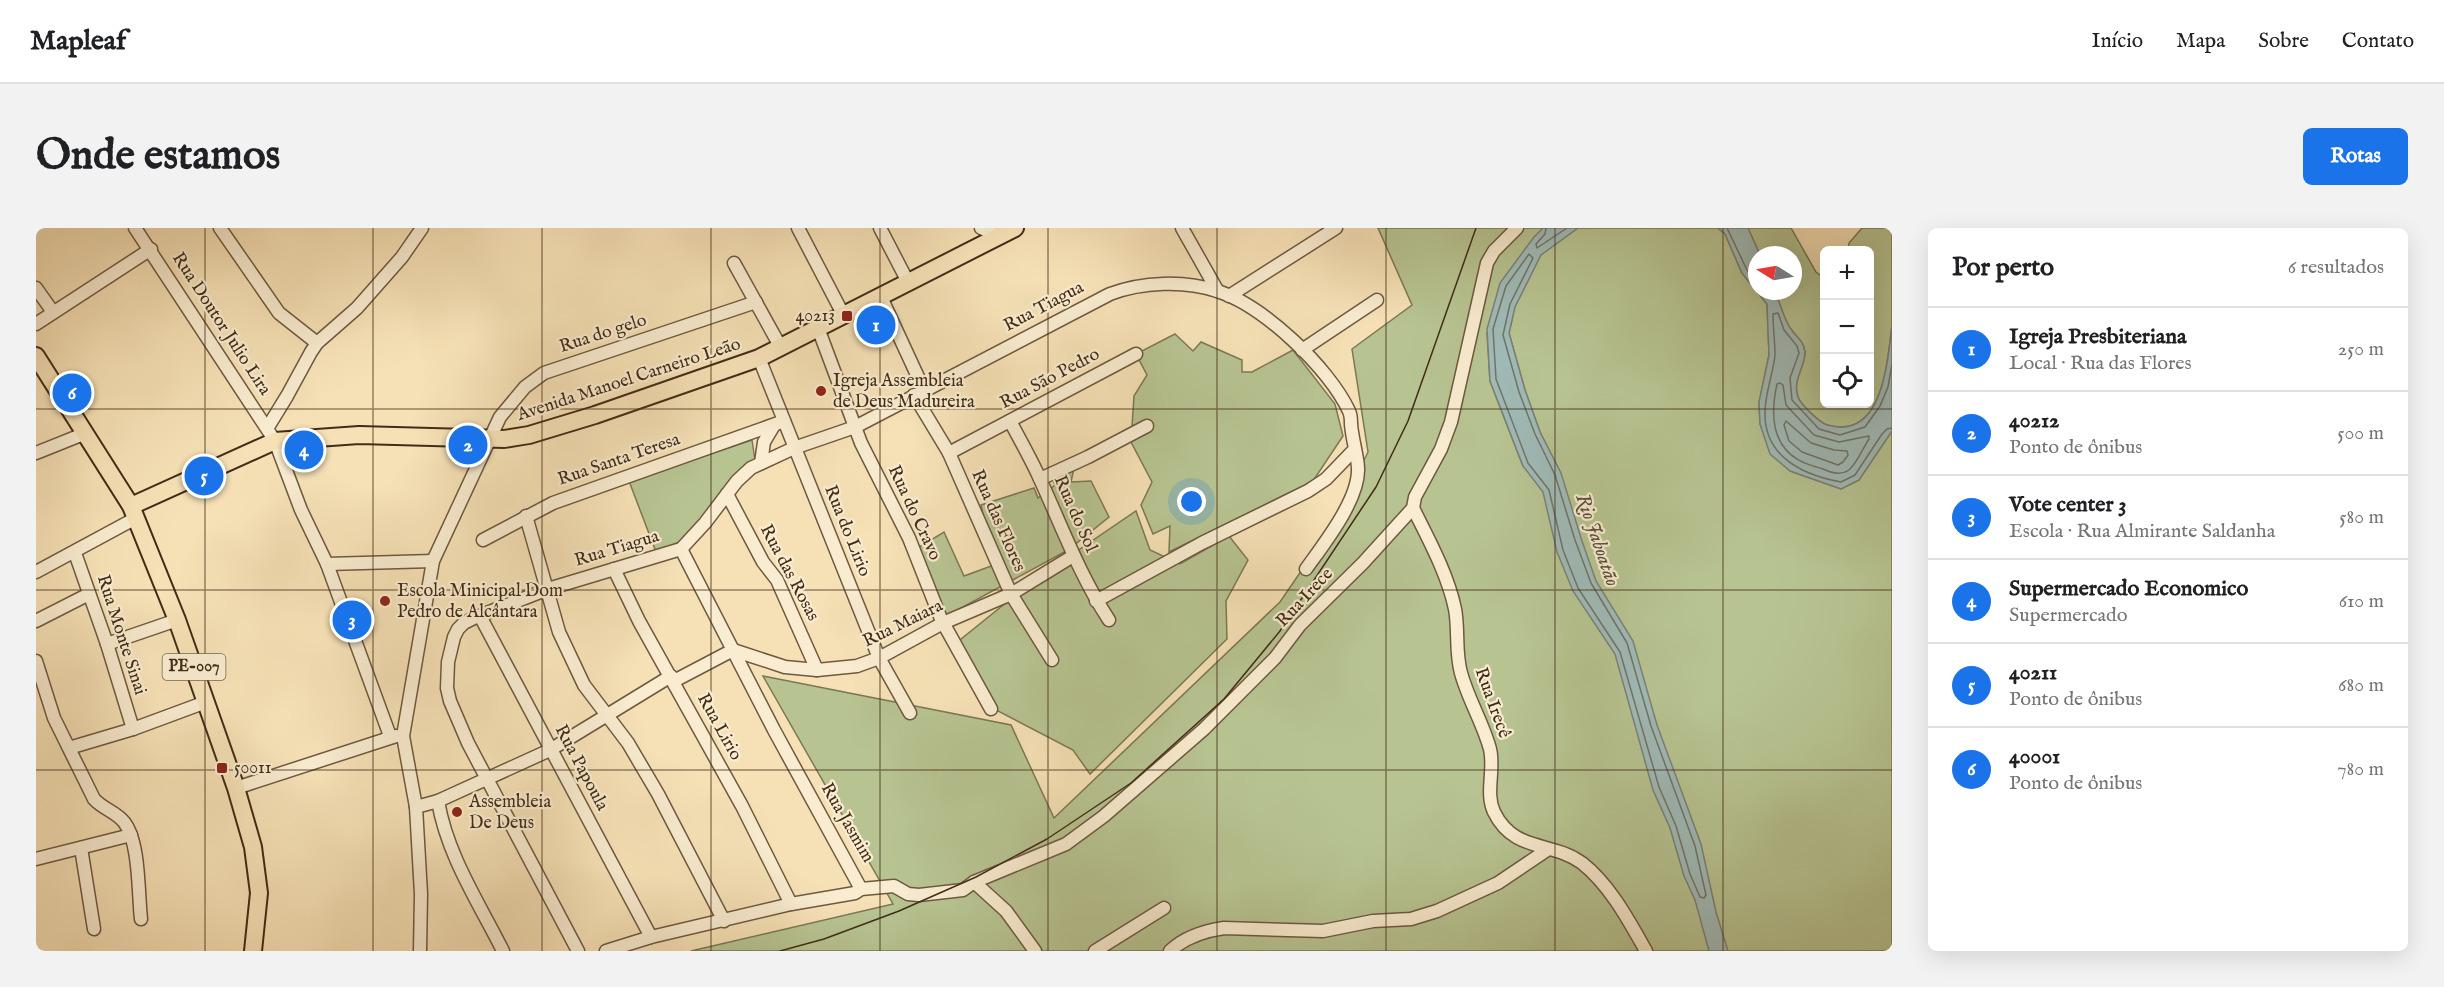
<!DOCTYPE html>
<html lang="pt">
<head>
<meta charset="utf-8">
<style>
	:root { --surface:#fff; --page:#f2f2f2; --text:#202124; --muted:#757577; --line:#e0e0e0; --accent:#1a73e8 }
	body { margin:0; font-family:"IM FELL English",serif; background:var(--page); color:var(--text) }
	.controls { position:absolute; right:18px; top:18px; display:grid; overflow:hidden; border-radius:9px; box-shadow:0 6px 24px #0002 }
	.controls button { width:54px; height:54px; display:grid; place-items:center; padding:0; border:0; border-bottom:2px solid var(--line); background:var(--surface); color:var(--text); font:30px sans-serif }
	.compass { position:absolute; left:1712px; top:18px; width:54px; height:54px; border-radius:50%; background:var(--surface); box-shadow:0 6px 24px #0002; rotate:281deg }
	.you { position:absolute; left:1156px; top:274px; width:21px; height:21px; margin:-15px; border:4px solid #fff; border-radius:50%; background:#1a73e8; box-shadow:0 0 0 9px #1a73e833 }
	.badge { display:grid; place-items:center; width:39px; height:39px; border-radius:50%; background:var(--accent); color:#fff; font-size:20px; font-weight:700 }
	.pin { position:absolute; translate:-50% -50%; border:3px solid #fff; box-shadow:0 2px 6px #0006 }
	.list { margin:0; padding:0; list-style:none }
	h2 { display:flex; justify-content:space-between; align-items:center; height:78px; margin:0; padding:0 24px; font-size:26px }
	h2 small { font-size:20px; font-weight:400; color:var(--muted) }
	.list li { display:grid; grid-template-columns:39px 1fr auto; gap:18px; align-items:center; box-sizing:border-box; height:84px; padding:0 24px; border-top:2px solid var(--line) }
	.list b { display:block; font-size:22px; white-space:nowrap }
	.list p { margin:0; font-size:20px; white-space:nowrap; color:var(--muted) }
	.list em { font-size:20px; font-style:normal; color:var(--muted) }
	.icon { flex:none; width:33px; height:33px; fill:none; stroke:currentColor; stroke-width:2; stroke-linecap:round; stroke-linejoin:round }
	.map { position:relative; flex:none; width:1856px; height:723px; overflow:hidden; border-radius:9px }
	header { display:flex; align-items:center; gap:36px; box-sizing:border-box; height:84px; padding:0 30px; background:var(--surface); border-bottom:2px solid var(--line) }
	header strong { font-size:28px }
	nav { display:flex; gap:33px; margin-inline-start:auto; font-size:21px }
	.intro { display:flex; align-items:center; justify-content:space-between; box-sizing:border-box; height:144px; padding:0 36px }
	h1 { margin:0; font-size:42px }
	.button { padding:15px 27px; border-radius:9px; background:var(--accent); color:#fff; font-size:21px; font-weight:700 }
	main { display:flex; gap:36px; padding:0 36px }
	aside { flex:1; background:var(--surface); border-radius:9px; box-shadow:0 6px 24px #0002 }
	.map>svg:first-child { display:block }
</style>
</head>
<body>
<header>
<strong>Mapleaf</strong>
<nav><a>Início</a><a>Mapa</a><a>Sobre</a><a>Contato</a></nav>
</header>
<div class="intro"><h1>Onde estamos</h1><a class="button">Rotas</a></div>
<main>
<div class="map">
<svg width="1856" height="723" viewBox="0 0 1856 723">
	<rect width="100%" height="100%" fill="#f6e1b6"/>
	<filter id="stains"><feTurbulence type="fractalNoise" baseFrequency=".00333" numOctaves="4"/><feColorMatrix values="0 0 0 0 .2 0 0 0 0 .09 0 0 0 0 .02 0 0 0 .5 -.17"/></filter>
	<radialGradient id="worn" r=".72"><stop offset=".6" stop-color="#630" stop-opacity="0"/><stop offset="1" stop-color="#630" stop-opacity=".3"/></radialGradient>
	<g fill="#b7c492" stroke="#7c7855" stroke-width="1.5" fill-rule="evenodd">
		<path d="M1342,0h340l7,6 17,39 25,31 2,51 -10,48 1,21 30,47 51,18 18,-9 33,-49v520h-1201l202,-47 -130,-228 248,49 43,93 226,-216 52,-76 36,-74 -16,-103 60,-44zM1477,87l-4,18 16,57 15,42 20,40 -37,-6 -33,-85 -3,-48z"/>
		<path d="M1712,0h43l25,44 8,6v126h46v-154h-22l1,-7 13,-15h30v98c-5,37 -9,115 -65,99 -7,-2 -27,-21 -29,-28 -6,-17 7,-29 7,-45 -1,-11 -9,-15 -14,-23 -6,-7 -12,-28 -16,-38h18v-36h-33z"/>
		<path d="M1139,106l18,17 8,-9 41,18v12h10l41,-22 42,54 8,32 -30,45 -144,71 1,-26 -17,8 -12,-29 11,-23 -21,-40 3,-46 13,-21 -11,-21z"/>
		<path d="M716,212l3,20 -73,81 -26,11 -27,-71z"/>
		<path d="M1038,240l-3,14 20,-1 18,36 -41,33 -127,69 -22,-72 25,-15 20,44 30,-11 -13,-60 53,-17 4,10 17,-13 -5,-11z"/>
		<path d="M1100,283l14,39 30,14 49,-28 19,24 -22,41 1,38 -137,135 -17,-24 -77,-40 -41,-66 78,-63z"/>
	</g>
	<g fill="#a0bbb8" stroke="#7a8278" stroke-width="1.5">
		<path d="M1507,0h35l-37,27 -26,52 -6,26 16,57 15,42 21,41 20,65 15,43 37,60 24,84 44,119 15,68 12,39h-19l-14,-51 -11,-24 -14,-48 -17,-38 -38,-136 -42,-63 -16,-39 -14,-60 -20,-26 -33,-85 -3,-52 13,-46 34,-46z"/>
		<path d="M1682,0h30l12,27h-3v36h18c4,10 10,31 16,38 5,8 13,12 14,23 0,16 -13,28 -7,45 2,7 22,26 29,28 56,16 60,-62 65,-99v105l-33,49 -18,9 -51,-18 -20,-17 -10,-30 -1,-22 10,-47 -2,-51 -25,-31 -17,-39z"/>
	</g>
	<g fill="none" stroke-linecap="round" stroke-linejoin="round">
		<g stroke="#707468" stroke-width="1.5">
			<path d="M1510,0l-1,6 -9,10 1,4 30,-20"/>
			<path d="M1691,0l20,42 10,12"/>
			<path d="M1493,26l4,4 -23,46 -7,31 16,57 16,42 20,41 20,65 16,43 36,60 24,83 44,120 11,49 -2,3 -4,-1 -10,-23 -14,-48 -17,-39 -39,-135 -42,-64 -15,-38 -14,-60 -21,-27 -32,-84 -3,-50 13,-43z"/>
			<path d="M1856,136l-4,23 -8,19 -15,21 -25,8 -21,-6 -27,-29 -2,-22 9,-25 -2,-7 -13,-16 -6,-17 -5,1c0,14 2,28 2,42 -2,15 -7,30 -9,45 -8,51 31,73 75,81l14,-7 27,-41 5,-5 5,-1"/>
			<path d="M1744,155l3,2 3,20 28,30 25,7 30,-6v3c-6,9 -12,24 -20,31 -9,6 -18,3 -26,-1 -9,-3 -19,-5 -26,-10 -26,-16 -26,-48 -20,-75z"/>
			<path d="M1750,193l25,22 23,7 13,1 1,4 -5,7 -5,3 -36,-13 -13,-11 -5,-16z"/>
		</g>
		<defs>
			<g id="minor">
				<path d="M99,0l140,213 26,69 26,54 63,172"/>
				<path d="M184,0l59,85 38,30"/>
				<path d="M762,0l46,88"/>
				<path d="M844,0l28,54"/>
				<path d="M945,0l18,8"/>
				<path d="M1146,0l35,62"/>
				<path d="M698,35l46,83"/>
				<path d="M0,60l17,24"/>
				<path d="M1193,68l107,-68"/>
				<path d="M845,69l43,93"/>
				<path d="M0,96l115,-75"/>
				<path d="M782,100l43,115 48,95 32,81 50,90"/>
				<path d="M1266,122l75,-50"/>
				<path d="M723,130l120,300 31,55"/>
				<path d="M878,167l35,58 62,141 41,66"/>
				<path d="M974,193c10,19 21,38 30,58 22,48 40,97 69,141"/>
				<path d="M232,199l19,-31 24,-44 6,-9 40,-35 45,-51 20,-29"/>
				<path d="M0,225l50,-20"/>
				<path d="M913,225l187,-99"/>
				<path d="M725,235l3,-21 9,-15"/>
				<path d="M1004,251l48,-22 59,-31"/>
				<path d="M691,266l36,68 14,18 40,90"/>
				<path d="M1377,280c16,32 35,67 42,101 4,21 0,43 6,64 7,26 22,50 29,76 5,21 -5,44 4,63 20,41 58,29 88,51 28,22 47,58 64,88"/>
				<path d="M490,288l33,116 25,53 44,58 30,51 66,127"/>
				<path d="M447,312l70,-37 231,-82"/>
				<path d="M645,321l93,181 87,159"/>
				<path d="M39,325l32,91 26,85"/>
				<path d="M291,336l106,-3"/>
				<path d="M578,341l25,52 103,185 49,98"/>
				<path d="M0,344l100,-54"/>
				<path d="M1060,373l106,-58 106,-52 18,-12 28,-29"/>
				<path d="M444,388l171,321"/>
				<path d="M0,393l53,-27"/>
				<path d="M71,416l70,-24"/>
				<path d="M0,433l18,57 40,81c9,10 22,13 30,23 16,20 14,72 17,97"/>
				<path d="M638,453l59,-31 52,17 32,3 40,-4 22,-8 64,-35 68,-29 62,-38"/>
				<path d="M33,520l64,-19 73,-27"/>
				<path d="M200,560l160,-52"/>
				<path d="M402,573c9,54 41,102 65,150"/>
				<path d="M380,579l22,-6 112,-51 121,-74"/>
				<path d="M45,620l13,81"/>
				<path d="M0,631l95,-24"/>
				<path d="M938,654l32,29 29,40"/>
				<path d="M384,723l1,-57 -5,-87 -13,-71 30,-175 67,-144 25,-30 19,-14 212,-71"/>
				<path d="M542,723l-110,-208 -18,-42 -3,-13 1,-26 6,-25 4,-8 6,-6 10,-5 74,-29 133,-40 24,-26 32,-42 14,-13 43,-20 61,-21 255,-133c32,-12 74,-14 107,-3 46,14 112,77 132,120 2,4 2,9 2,13 1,15 7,33 7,45 1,31 -35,76 -52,100"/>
				<path d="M570,723l45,-14 140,-33 64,-11 6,-4 33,-3 14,8 11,1 44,-5 11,-8 92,-38 38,-28 100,-87 71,-71 25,-33 63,-62 50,-55 2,-11 26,-48 10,-27 36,-159 7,-12 23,-23"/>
				<path d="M1059,723l69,-43"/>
				<path d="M1134,723c15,-14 33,-20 54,-23l99,3 50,-10 38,-2 26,-8 61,-28 49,-33"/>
			</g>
			<g id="major">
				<path d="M0,128l95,150 46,114 59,168 17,59 6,46 -6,58"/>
				<path d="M95,278l144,-65 84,-6 145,4 25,-4 66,-20 164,-57 256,-130"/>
			</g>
		</defs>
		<use href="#minor" stroke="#6e5940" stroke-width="15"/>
		<use href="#major" stroke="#412c18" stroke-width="20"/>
		<use href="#minor" stroke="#f9ecd0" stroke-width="12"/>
		<use href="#major" stroke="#f6e1b6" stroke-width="16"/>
		<path stroke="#412c18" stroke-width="1.5" d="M744,723l44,-12 75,-28 77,-34 71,-38 84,-56 93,-84 56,-68 96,-144 32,-66 68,-193"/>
	</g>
	<path fill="none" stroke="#412c18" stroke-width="1.5" stroke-opacity="0.55" d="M169,0v723M337,0v723M506,0v723M675,0v723M844,0v723M1012,0v723M1181,0v723M1350,0v723M1519,0v723M1687,0v723M0,181h1856M0,362h1856M0,542h1856"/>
	<g fill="#8f2418" stroke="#f9ecd0" stroke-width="2">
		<rect x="805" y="82" width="12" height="12" rx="3"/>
		<circle cx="785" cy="163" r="6"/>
		<circle cx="349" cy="373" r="6"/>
		<rect x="180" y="534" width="12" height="12" rx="3"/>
		<circle cx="421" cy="584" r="6"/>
	</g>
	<g text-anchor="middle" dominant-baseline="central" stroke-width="4.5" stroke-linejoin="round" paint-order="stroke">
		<rect fill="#f9ecd0" stroke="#78664f" stroke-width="1.5" x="126.5" y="426" width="63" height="26" rx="4.5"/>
		<g font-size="16" font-weight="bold" fill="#412c18">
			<text x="158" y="439">PE-007</text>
		</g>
		<g font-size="18" fill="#412c18" stroke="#f9ecd0">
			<text transform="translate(1008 79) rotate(-28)">Rua Tiagua</text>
			<text transform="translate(185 96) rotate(57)">Rua Doutor Julio Lira</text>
			<text transform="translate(567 106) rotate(-18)">Rua do gelo</text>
			<text transform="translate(1014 151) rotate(-28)">Rua São Pedro</text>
			<text transform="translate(593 152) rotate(-18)">Avenida Manoel Carneiro Leão</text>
			<text transform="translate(583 232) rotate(-19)">Rua Santa Teresa</text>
			<text transform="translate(878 285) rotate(65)">Rua do Cravo</text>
			<text transform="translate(1039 286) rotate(66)">Rua do Sol</text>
			<text transform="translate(962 293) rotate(66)">Rua das Flores</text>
			<text transform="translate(811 303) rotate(68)">Rua do Lirio</text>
			<text transform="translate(581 321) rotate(-17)">Rua Tiagua</text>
			<text transform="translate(753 345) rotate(62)">Rua das Rosas</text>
			<text transform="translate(1269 370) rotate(-47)">Rua Irece</text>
			<text transform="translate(867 396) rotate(-26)">Rua Maiara</text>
			<text transform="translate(85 407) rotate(72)">Rua Monte Sinai</text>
			<text transform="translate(1456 475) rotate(70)">Rua Irecê</text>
			<text transform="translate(683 499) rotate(61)">Rua Lirio</text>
			<text transform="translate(545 540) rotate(62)">Rua Papoula</text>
			<text transform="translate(811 595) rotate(60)">Rua Jasmim</text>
		</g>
		<g font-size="18" fill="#412c18" stroke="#f9ecd0" text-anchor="start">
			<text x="799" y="88" text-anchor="end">40213</text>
			<text x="797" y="153">Igreja Assembleia<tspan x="797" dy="21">de Deus Madureira</tspan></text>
			<text x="361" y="363">Escola Minicipal Dom<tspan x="361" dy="21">Pedro de Alcântara</tspan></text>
			<text x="198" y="540">50011</text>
			<text x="433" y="574">Assembleia<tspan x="433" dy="21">De Deus</tspan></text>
		</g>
		<g font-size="20" font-style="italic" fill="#595040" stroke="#f9ecd0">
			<text transform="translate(1561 312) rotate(71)">Rio Jaboatão</text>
		</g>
	</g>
	<rect width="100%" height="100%" filter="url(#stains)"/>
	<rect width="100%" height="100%" fill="url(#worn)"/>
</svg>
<div class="controls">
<button>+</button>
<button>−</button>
<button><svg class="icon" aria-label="locate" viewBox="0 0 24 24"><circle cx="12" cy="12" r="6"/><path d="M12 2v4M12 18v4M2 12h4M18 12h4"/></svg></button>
</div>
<svg class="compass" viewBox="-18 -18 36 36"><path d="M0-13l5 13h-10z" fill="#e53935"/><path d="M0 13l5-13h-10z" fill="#757577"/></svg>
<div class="you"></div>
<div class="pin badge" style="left:840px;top:97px">1</div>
<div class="pin badge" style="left:432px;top:217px">2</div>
<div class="pin badge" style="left:316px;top:392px">3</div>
<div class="pin badge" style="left:268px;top:222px">4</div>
<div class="pin badge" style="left:168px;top:248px">5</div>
<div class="pin badge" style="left:36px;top:165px">6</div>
</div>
<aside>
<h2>Por perto<small>6 resultados</small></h2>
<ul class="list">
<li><span class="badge">1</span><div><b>Igreja Presbiteriana</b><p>Local · Rua das Flores</p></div><em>250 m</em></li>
<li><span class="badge">2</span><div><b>40212</b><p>Ponto de ônibus</p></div><em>500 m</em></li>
<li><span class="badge">3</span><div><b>Vote center 3</b><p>Escola · Rua Almirante Saldanha</p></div><em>580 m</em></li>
<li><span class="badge">4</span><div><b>Supermercado Economico</b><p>Supermercado</p></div><em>610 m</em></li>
<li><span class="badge">5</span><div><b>40211</b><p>Ponto de ônibus</p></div><em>680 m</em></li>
<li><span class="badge">6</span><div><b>40001</b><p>Ponto de ônibus</p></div><em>780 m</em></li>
</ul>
</aside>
</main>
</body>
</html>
